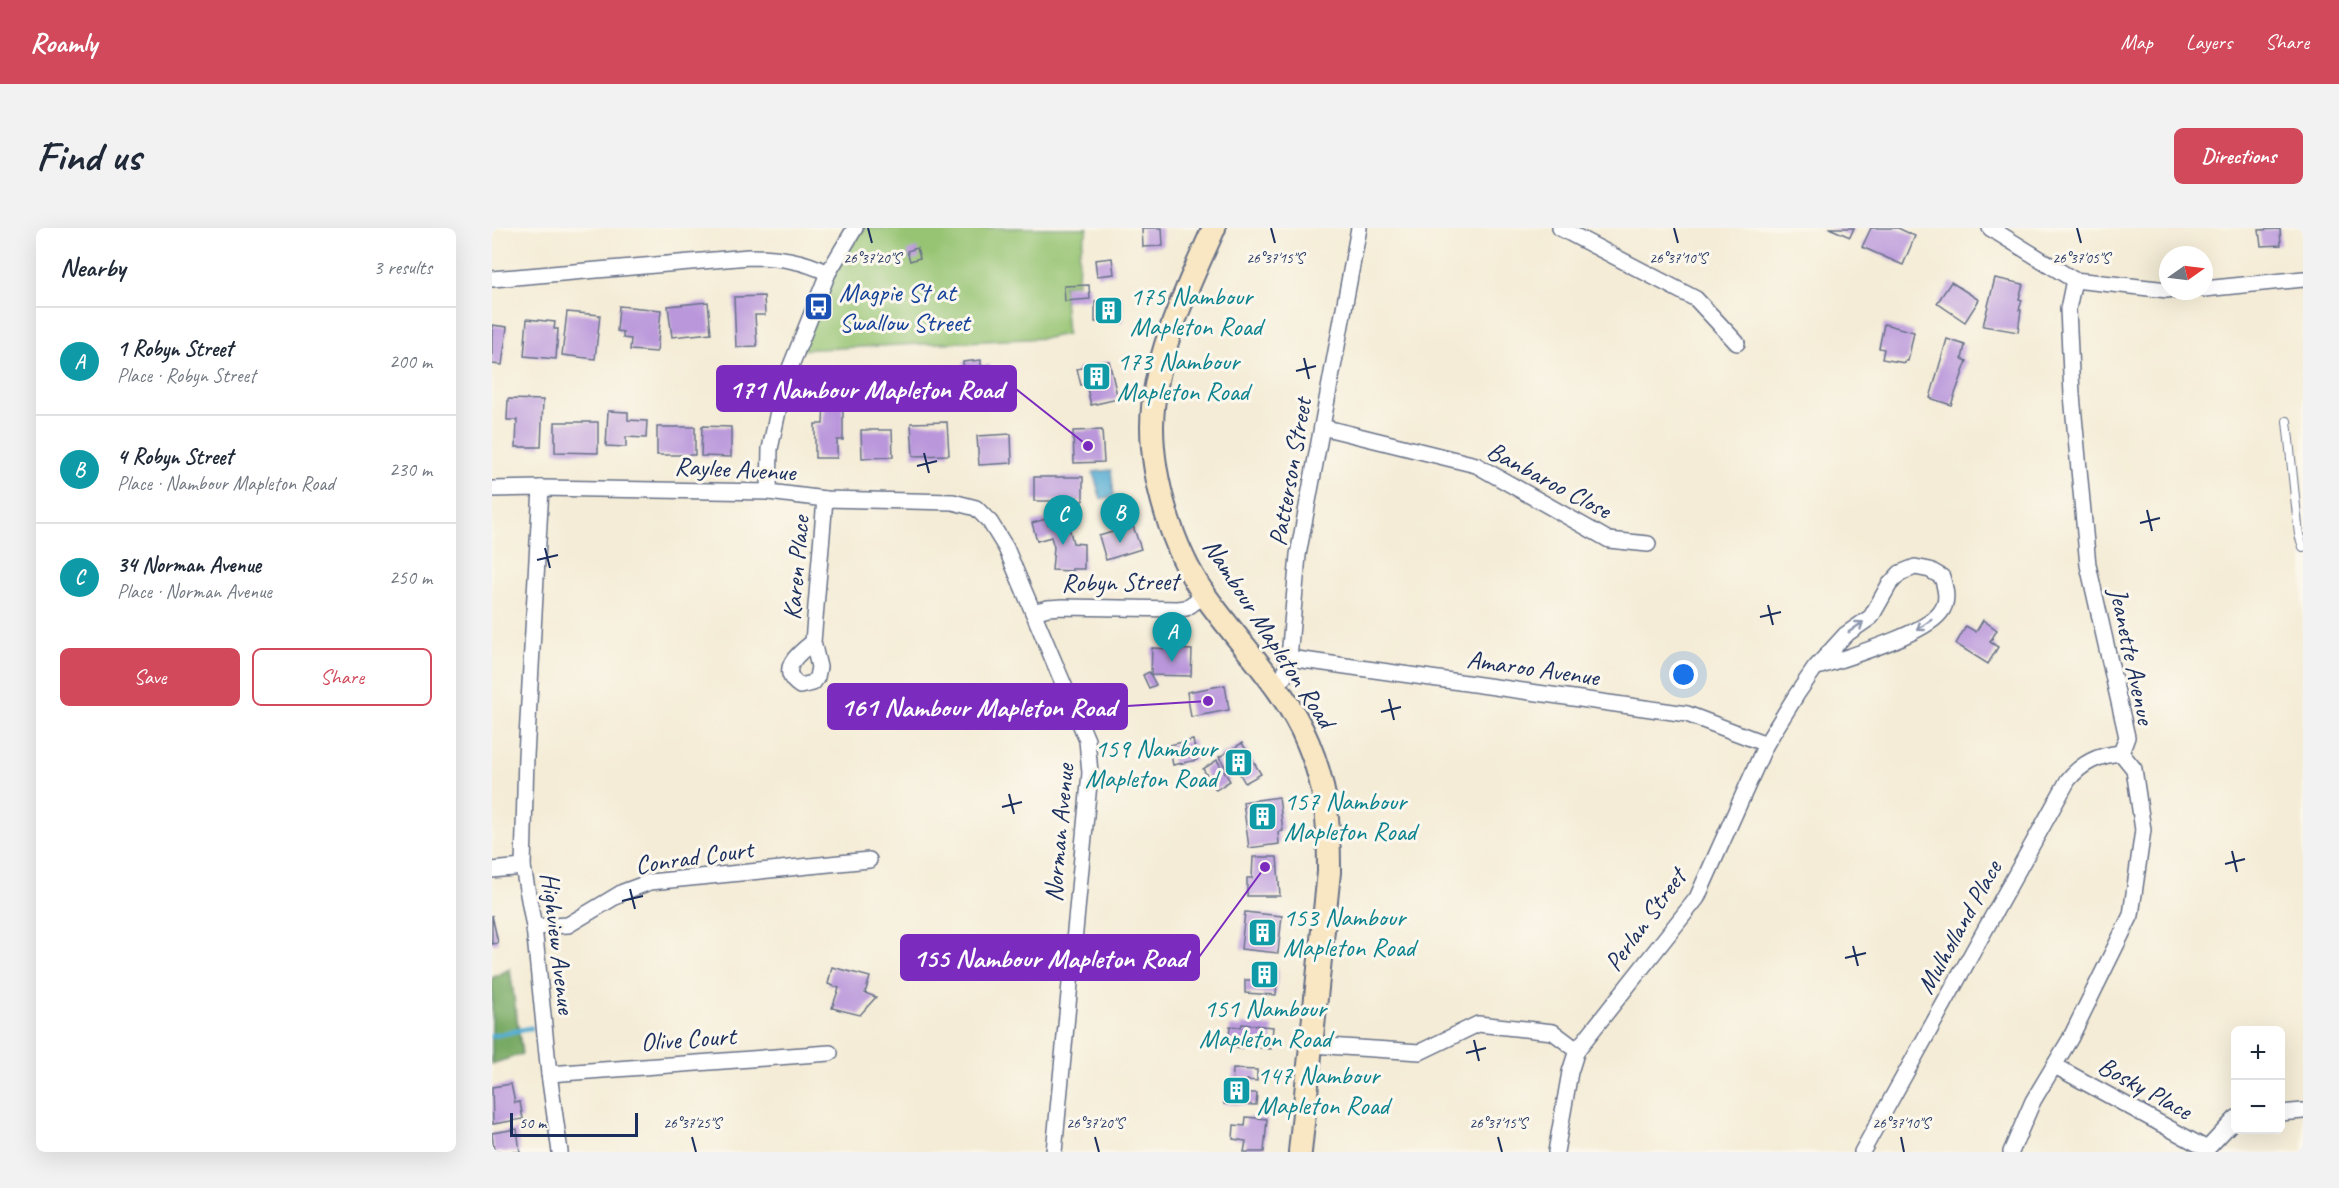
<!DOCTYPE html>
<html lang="en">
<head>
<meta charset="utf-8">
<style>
	:root { --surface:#fff; --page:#f2f2f3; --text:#1f2937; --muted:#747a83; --line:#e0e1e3; --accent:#d1495b }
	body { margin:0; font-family:Caveat,sans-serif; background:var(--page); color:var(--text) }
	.controls { position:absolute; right:18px; bottom:18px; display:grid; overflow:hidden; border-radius:9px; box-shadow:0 6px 24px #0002 }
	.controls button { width:54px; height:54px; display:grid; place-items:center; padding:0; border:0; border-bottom:2px solid var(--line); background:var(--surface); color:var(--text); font:30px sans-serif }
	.compass { position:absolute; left:1667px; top:18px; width:54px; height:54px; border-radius:50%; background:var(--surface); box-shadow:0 6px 24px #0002; rotate:76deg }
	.scale { position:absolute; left:18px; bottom:15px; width:128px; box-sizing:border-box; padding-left:6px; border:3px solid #1b2f5e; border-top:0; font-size:16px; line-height:21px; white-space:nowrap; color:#1b2f5e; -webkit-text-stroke:4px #fbf7ec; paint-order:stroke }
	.you { position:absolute; left:1192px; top:447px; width:21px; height:21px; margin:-15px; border:4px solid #fff; border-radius:50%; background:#1a73e8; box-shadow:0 0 0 9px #1a73e833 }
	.badge { display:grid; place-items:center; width:39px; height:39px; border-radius:50%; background:var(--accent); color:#fff; font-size:20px; font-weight:700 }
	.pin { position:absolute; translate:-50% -50px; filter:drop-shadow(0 2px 3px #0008) }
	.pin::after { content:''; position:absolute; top:32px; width:21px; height:18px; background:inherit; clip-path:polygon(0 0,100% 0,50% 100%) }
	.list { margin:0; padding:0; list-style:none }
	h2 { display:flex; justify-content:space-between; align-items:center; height:78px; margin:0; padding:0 24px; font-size:26px }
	h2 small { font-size:20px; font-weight:400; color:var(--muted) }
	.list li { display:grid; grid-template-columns:39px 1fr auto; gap:18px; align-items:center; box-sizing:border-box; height:108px; padding:0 24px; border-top:2px solid var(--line) }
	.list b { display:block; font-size:22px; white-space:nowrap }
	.list p { margin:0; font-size:20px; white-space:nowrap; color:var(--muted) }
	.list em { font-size:20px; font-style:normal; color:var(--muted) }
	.actions { display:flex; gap:12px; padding:18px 24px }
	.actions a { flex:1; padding:14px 0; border:2px solid var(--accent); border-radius:9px; text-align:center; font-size:21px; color:var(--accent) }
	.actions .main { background:var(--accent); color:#fff }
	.map { position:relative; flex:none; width:1811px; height:924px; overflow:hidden; border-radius:9px }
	header { display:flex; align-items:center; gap:36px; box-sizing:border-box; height:84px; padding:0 30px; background:var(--accent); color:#fff }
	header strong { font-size:28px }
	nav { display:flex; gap:33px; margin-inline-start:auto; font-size:21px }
	.intro { display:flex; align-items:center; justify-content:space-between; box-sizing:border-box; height:144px; padding:0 36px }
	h1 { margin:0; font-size:42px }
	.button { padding:15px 27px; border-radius:9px; background:var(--accent); color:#fff; font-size:21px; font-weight:700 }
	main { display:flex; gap:36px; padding:0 36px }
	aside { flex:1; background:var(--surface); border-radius:9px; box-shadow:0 6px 24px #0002 }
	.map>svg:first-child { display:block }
</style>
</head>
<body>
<header>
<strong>Roamly</strong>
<nav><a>Map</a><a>Layers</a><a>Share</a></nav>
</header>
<div class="intro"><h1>Find us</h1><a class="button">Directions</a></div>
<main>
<aside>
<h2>Nearby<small>3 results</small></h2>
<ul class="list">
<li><span class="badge" style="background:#0f9aa8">A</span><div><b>1 Robyn Street</b><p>Place · Robyn Street</p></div><em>200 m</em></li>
<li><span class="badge" style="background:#0f9aa8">B</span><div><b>4 Robyn Street</b><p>Place · Nambour Mapleton Road</p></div><em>230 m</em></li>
<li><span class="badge" style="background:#0f9aa8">C</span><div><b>34 Norman Avenue</b><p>Place · Norman Avenue</p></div><em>250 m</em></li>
</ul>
<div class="actions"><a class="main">Save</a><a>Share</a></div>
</aside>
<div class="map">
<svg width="1811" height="924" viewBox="0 0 1811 924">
	<rect width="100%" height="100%" fill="#fbf7ec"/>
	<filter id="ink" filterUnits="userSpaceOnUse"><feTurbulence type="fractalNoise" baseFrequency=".0167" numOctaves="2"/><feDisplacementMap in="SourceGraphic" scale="12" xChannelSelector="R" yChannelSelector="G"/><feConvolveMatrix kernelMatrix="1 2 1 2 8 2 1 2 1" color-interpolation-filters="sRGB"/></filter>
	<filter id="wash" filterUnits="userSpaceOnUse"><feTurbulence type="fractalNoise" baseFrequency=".008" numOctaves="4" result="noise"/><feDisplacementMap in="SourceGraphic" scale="24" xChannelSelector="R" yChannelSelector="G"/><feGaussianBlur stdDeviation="1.35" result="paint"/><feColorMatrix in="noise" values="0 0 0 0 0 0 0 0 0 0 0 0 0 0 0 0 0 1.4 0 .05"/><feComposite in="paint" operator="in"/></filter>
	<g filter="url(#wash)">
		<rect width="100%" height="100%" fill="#f4ecd6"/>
		<path fill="#97c473" stroke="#597a68" stroke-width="1.5" d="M363,0h233l-9,25 -1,30 -15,2 4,49 -20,4 -250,12z"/>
		<path fill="#79aa65" stroke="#4a6c62" stroke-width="1.5" d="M18,741l12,85 -30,10v-86z"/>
		<path fill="#56add3" stroke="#386e98" stroke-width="1.5" d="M619,242l3,26 -13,3 -8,-27z"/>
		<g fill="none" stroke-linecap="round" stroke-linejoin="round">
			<path stroke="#56add3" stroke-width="5" d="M0,808l39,-8"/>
		</g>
		<g id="blocks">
			<g fill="#ba97db">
				<path d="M650,0h20l1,18 -20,1z"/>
				<path d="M1337,0h25l-4,9z"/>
				<path d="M1379,0h27l17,8 -12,29 -41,-18z"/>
				<path d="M1788,1l1,16 -20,1 -2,-16z"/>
				<path d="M425,20l3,10 -10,3 -3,-10z"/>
				<path d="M620,30l2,16 -17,2 -2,-16z"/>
				<path d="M1503,50l28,6 -4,15 3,1 -3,10h2l-3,22 -35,-6z"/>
				<path d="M1459,54l28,18 -14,22 -28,-19z"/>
				<path d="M597,57l1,14 -25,2 -1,-15z"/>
				<path d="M272,68l1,19h-10l2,31 -21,1 -2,-50z"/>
				<rect x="603" y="73" width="28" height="21"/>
				<path d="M216,74l3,31 -39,4 -4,-31z"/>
				<path d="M127,78l42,4 -4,42 -27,-2 1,-11 -8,-1v-6l-6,-1z"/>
				<path d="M75,84l33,3 -5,44 -33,-4z"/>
				<path d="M35,91l28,3 -1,7h4l-2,30 -32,-3z"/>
				<path d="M1392,96l30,8 -6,29h-3v2l-23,-4 2,-10 -5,-1z"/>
				<path d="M0,97l15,2 -5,38 -10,-1z"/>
				<path d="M1455,111l18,6 -3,14 5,2 -16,44 -21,-7z"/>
				<path d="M489,132v6l9,-1 2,25 -41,3 -2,-23 15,-1 -1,-7z"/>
				<path d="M617,133l9,38 -27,6 -5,-21 -5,1 -4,-16z"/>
				<path d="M16,171l35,1 -2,47h-25l1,-27h-10z"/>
				<path d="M332,173h19v39h-6v18h-22v-34h8z"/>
				<path d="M116,183l20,1v8l19,1 -1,17 -20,-1v10l-20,-1z"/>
				<path d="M63,194h43v31l-43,-1z"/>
				<path d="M455,194l2,33 -36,1 -2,-33z"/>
				<path d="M210,198l29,1v30l-30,-1z"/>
				<rect x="165" y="199" width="38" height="28"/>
				<path d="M369,202h31l1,27 -31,1z"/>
				<path d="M610,202l2,32 -30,1 -1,-32z"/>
				<path d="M519,206l1,29 -33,2 -2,-29z"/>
				<rect x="542" y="249" width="49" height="24"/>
				<path d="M554,291l2,5 19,-5 6,24 11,1v25h-12v2l-20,-1 2,-23 -3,-10 -14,4 -5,-18z"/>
				<path d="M641,298l8,23 -35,11 -7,-24z"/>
				<path d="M1491,392l14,10 -7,12 8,5 -10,17 -32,-20 10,-18 10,6z"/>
				<path d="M660,420l40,2 -1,26 -40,-1z"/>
				<path d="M657,444l7,13 -7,3 -6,-13z"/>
				<path d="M733,457l4,25 -38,7 -4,-25z"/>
				<path d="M701,512l4,20 -24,5 -4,-20z"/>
				<path d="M750,515l19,31 -16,9 -8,-14 -8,4 -10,-16z"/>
				<path d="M725,532l13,21 -14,9 -13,-21z"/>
				<path d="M787,569l4,34 -5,1 1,12 -30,4 -6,-46z"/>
				<path d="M761,629h24l3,39h-33v-18h5z"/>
				<path d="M753,684l37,4 -4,37 -37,-4z"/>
				<path d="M0,687l6,28 -6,1z"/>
				<path d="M762,735l19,1 -1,4 6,1 -2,26 -31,-2v-13h8z"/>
				<path d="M340,739l38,10 -5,16 11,4 -16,18 -28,-7 7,-20 -11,-4z"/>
				<path d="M750,796l31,3 -2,22 -29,-3v3l-14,-2 2,-21 11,1z"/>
				<path d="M741,841l24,1v11l-10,-1 -1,13h11l-1,12 -32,-1 1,-17h7z"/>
				<path d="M19,856l4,19 5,-1 3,17 -30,5 -1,-37z"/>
				<path d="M754,889l21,2 -3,33h-20l2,-11 -13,-2 1,-14 11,1z"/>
				<path d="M25,901l3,23h-26l-2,-19z"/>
			</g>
		</g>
	</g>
	<g filter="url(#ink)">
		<use href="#blocks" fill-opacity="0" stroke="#677188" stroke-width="1.5"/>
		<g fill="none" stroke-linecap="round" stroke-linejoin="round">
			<defs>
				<path id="lane" d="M1795,193l12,114 4,12"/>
				<g id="street">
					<path d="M1068,0l136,71 41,44"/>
					<path d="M1498,0l84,52 94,10"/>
					<path d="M0,51l257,-22c29,0 53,3 79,16"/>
					<path d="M1712,61l99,-10"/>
					<path d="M1684,63h13"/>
					<path d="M830,199l154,38 133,75 39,4"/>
					<path d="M49,260l-15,268 -3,111 11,60 15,147 11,78"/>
					<path d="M0,261l49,-1 228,4 56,7 128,3 23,6 14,14 16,26 81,192 3,33 -36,379"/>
					<path d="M277,264l1,-43 14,-66 44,-110 27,-45"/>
					<path d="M541,384l15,-4 15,-1 115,2 8,-1 19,-13"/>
					<path d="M321,414c-14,11 -37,28 -13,44l13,-3 4,-6 2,-10 -6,-25 12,-143"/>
					<path d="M797,430l398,56 79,30"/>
					<path d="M782,458l10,-9 5,-19 9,-103 61,-327"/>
					<path d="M0,642l31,-3"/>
					<path d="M42,699l34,-2 55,-33 27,-10 219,-22"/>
					<path d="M820,817l108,7 58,-28 75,8 24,18 -7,22 -14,80"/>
					<path d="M1085,822l120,-152 69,-154 31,-50 18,-26 30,-33 26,-18 18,-32 11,-12 15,-6 15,3 12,7c4,13 7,25 -2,36 -17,22 -96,45 -125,55"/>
					<path d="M1563,838l152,83 29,-31"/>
					<path d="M57,846l281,-21"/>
					<path d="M1788,885l23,-2"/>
					<path d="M1370,924l206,-372c14,-17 30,-25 53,-27"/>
					<path d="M1519,924l22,-51 37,-62 61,-124 12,-85 -9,-61 -13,-16 6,-16 -39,-172 -16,-170 -4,-86 6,-29"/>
				</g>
				<path id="secondary" d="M722,0c-28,63 -61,128 -62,198 0,54 21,124 52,168 34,49 81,93 104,149 19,45 21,81 21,129l-29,280"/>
			</defs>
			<use href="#lane" stroke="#677188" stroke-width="10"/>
			<use href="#street" stroke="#677188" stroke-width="18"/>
			<use href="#secondary" stroke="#677188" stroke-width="26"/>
			<use href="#lane" stroke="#fff" stroke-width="8"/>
			<use href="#street" stroke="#fff" stroke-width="15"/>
			<use href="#secondary" stroke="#f9e7c3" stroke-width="22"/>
		</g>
		<defs><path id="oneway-shaft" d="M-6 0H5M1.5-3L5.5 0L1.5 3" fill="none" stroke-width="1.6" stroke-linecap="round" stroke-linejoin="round" transform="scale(1.5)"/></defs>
		<g stroke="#8d97ae">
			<use href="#oneway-shaft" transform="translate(1432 397) rotate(145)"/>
			<use href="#oneway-shaft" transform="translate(1364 399) rotate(-35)"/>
		</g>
	</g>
	<path fill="none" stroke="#1b2f5e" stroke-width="2" d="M376,0l4,15M779,0l4,15M1182,0l4,15M1585,0l4,15M812,130l5,21M804,143l20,-5M432,225l5,20M425,238l20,-5M1655,282l5,21M1648,295l20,-5M53,320l5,20M45,332l21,-5M1276,377l5,20M1268,389l21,-5M897,471l5,21M889,484l20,-5M517,566l5,20M510,579l20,-5M1740,623l5,21M1733,636l20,-5M138,661l5,20M130,673l21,-5M1361,718l5,20M1353,730l21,-5M982,812l5,21M974,825l20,-5M200,909l4,15M603,909l4,15M1006,909l4,15M1409,909l3,15"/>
	<defs>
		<symbol id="bus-square" viewBox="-11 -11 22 22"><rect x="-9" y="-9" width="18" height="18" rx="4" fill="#1a4fb4" stroke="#fbf7ec"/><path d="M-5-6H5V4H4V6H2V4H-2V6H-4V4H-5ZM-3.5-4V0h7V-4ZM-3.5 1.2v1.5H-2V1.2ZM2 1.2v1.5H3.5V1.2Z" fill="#fff"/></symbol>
		<symbol id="building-square" viewBox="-11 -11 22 22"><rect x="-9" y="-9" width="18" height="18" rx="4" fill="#0f9aa8" stroke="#fbf7ec"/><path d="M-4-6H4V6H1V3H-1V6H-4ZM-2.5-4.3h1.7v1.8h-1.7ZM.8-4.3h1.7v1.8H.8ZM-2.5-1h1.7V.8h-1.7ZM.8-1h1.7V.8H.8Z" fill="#fff"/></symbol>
	</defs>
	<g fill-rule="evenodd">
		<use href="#bus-square" x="310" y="62" width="33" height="33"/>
		<use href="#building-square" x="600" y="66" width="33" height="33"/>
		<use href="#building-square" x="588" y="132" width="33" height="33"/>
		<use href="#building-square" x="730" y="518" width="33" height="33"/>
		<use href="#building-square" x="754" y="572" width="33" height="33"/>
		<use href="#building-square" x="754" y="688" width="33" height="33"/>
		<use href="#building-square" x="756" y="730" width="33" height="33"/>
		<use href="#building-square" x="728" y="846" width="33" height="33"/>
	</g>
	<g text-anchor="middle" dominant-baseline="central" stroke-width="6" stroke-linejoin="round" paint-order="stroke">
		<g font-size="26" fill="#164399" stroke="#fbf7ec" text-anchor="start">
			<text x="347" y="64">Magpie St at<tspan x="347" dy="30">Swallow Street</tspan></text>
		</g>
		<g font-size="26" fill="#0d838f" stroke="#fbf7ec" text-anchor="start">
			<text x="638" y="68">175 Nambour<tspan x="638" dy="30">Mapleton Road</tspan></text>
			<text x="625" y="133">173 Nambour<tspan x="625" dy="30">Mapleton Road</tspan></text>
			<text x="725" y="520" text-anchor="end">159 Nambour<tspan x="725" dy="30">Mapleton Road</tspan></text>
			<text x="792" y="573">157 Nambour<tspan x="792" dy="30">Mapleton Road</tspan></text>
			<text x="791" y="689">153 Nambour<tspan x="791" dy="30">Mapleton Road</tspan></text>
			<text x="773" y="780" text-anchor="middle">151 Nambour<tspan x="773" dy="30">Mapleton Road</tspan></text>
			<text x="765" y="847">147 Nambour<tspan x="765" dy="30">Mapleton Road</tspan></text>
		</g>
		<g font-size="26" fill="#1b2f5e" stroke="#fbf7ec">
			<text transform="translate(243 241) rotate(3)">Raylee Avenue</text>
			<text transform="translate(798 244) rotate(-80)">Patterson Street</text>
			<text transform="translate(1057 252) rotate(28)">Banbaroo Close</text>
			<text transform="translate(304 340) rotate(-85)">Karen Place</text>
			<text transform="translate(628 354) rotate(-1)">Robyn Street</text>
			<text transform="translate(777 405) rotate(57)">Nambour Mapleton Road</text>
			<text transform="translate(1640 428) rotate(78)">Jeanette Avenue</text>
			<text transform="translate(1041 440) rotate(8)">Amaroo Avenue</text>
			<text transform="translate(567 605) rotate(-85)">Norman Avenue</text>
			<text transform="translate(202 629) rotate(-8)">Conrad Court</text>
			<text transform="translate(1153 692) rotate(-54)">Perlan Street</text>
			<text transform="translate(1467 699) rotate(-61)">Mulholland Place</text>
			<text transform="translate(66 715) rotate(83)">Highview Avenue</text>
			<text transform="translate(196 811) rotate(-4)">Olive Court</text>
			<text transform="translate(1653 860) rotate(29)">Bosky Place</text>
		</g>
	</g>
	<g font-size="15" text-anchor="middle" fill="#1b2f5e" stroke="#fbf7ec" stroke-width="6" stroke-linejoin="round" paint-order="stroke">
		<text x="1589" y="35">26°37'05"S</text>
		<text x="380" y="35">26°37'20"S</text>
		<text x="783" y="35">26°37'15"S</text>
		<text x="1186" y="35">26°37'10"S</text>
		<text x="200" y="900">26°37'25"S</text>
		<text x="603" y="900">26°37'20"S</text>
		<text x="1006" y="900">26°37'15"S</text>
		<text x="1409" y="900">26°37'10"S</text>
	</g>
	<path fill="none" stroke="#7b2cbf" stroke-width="2" d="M596 218L524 161M716 473L635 478M773 639L707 729"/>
	<g fill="#7b2cbf" stroke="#fbf7ec" stroke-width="2">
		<circle cx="596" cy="218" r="6"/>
		<circle cx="716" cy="473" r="6"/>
		<circle cx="773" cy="639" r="6"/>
	</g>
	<g fill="#7b2cbf" stroke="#7b2cbf" stroke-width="2">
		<rect x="225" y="138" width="299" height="45" rx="6"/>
		<rect x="336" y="456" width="299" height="45" rx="6"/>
		<rect x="409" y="707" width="298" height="45" rx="6"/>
	</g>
	<g font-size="27" text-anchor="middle" font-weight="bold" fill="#fff">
		<text x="374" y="170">171 Nambour Mapleton Road</text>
		<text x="486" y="488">161 Nambour Mapleton Road</text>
		<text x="558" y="739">155 Nambour Mapleton Road</text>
	</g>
</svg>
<div class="controls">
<button>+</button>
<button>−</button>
</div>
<svg class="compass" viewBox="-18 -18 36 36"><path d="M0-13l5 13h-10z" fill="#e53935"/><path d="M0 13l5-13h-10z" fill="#747a83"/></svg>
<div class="scale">50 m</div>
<div class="you"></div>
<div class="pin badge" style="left:680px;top:434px;background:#0f9aa8">A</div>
<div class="pin badge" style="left:628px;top:315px;background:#0f9aa8">B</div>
<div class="pin badge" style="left:571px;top:317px;background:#0f9aa8">C</div>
</div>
</main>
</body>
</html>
